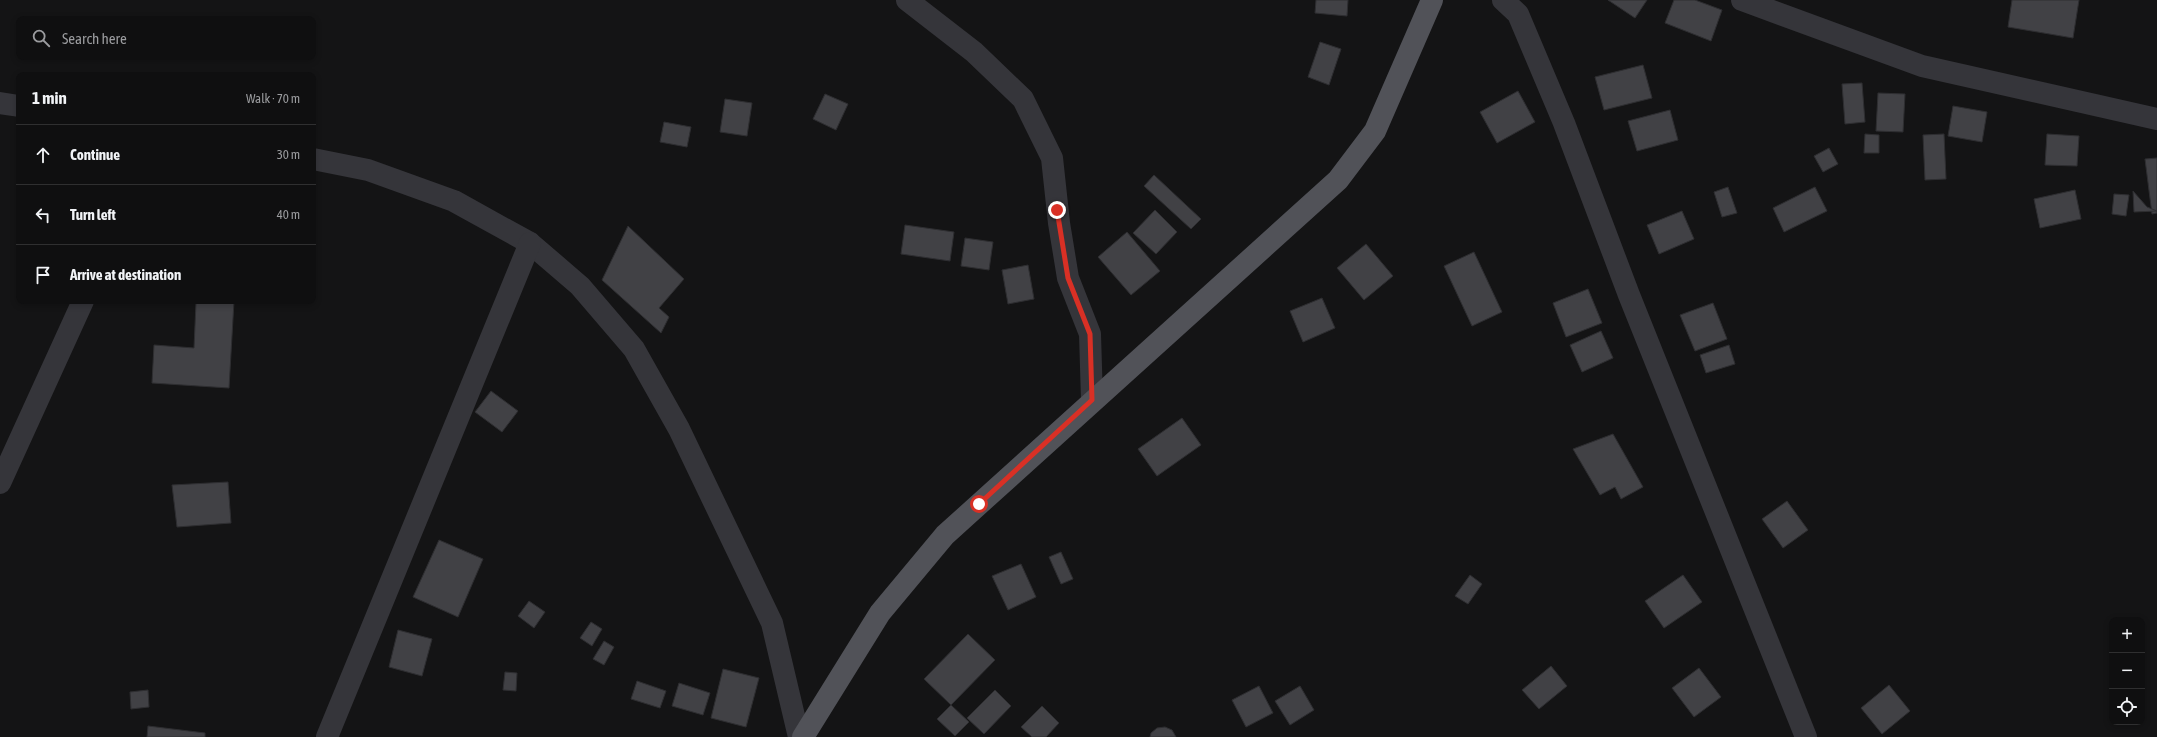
<!DOCTYPE html>
<html lang="en">
<head>
<meta charset="utf-8">
<style>
	:root { --surface:#0f0f10; --page:#181819; --text:#f1f3f6; --muted:#9b9c9f; --line:#2f2f30 }
	body { margin:0; font-family:"Asap Condensed",sans-serif; background:var(--page); color:var(--text) }
	.controls { position:absolute; right:12px; bottom:12px; display:grid; overflow:hidden; border-radius:8px; box-shadow:0 2px 6px #0003 }
	.controls button { width:36px; height:36px; display:grid; place-items:center; padding:0; border:0; border-bottom:1px solid var(--line); background:var(--surface); color:var(--text); font:20px sans-serif }
	.stop { position:absolute; width:12px; height:12px; margin:-9px; border:3px solid #d93025; border-radius:50%; background:#fff }
	.stop.end { background:#d93025; border-color:#fff; box-shadow:0 1px 4px #0008 }
	.list { margin:0; padding:0; list-style:none }
	h2 { display:flex; justify-content:space-between; align-items:center; height:52px; margin:0; padding:0 16px; font-size:17px }
	h2 small { font-size:13px; font-weight:400; color:var(--muted) }
	.list li { display:grid; grid-template-columns:26px 1fr auto; gap:12px; align-items:center; box-sizing:border-box; height:60px; padding:0 16px; border-top:1px solid var(--line) }
	.list b { display:block; font-size:15px; white-space:nowrap }
	.list em { font-size:13px; font-style:normal; color:var(--muted) }
	.icon { flex:none; width:22px; height:22px; fill:none; stroke:currentColor; stroke-width:2; stroke-linecap:round; stroke-linejoin:round }
	.map { position:relative; flex:none; width:2157px; height:737px; overflow:hidden }
	.search { position:absolute; background:var(--surface); box-shadow:0 2px 6px #0003; left:16px; top:16px; width:300px; height:44px; display:flex; align-items:center; gap:10px; box-sizing:border-box; padding:0 14px; border-radius:8px; color:var(--muted); font-size:15px }
	.panel { position:absolute; background:var(--surface); box-shadow:0 2px 6px #0003; left:16px; top:72px; width:300px; height:232px; border-radius:8px }
	.map>svg:first-child { display:block }
</style>
</head>
<body>
<div class="map">
<svg width="2157" height="737" viewBox="0 0 2157 737">
	<rect width="100%" height="100%" fill="#141415"/>
	<g fill="#414145" stroke="#2e2e31">
		<path d="M1316,0h32l-1,16 -32,-3z"/>
		<path d="M1608,0h39l-12,18z"/>
		<path d="M1674,0h21l27,10 -11,31 -46,-18z"/>
		<path d="M2012,0h67l-6,38 -65,-11z"/>
		<path d="M1320,42l21,7 -12,36 -21,-8z"/>
		<path d="M1643,65l9,33 -48,12 -9,-33z"/>
		<path d="M1862,83l3,39 -20,2 -3,-40z"/>
		<path d="M1518,91l17,31 -38,21 -17,-31z"/>
		<path d="M1878,93l27,1 -2,38 -27,-1z"/>
		<path d="M825,94l23,10 -12,26 -23,-11z"/>
		<path d="M725,99l27,4 -5,33 -27,-4z"/>
		<path d="M1953,106l34,6 -5,30 -34,-6z"/>
		<path d="M1670,110l8,30 -41,11 -9,-30z"/>
		<path d="M664,122l27,5 -4,20 -27,-5z"/>
		<path d="M1865,134l14,1v18h-15z"/>
		<path d="M1944,134l2,45 -21,1 -2,-45z"/>
		<path d="M2047,134l32,2 -2,30 -32,-1z"/>
		<path d="M1829,148l9,16 -15,8 -9,-16z"/>
		<path d="M2157,158v55l-5,1 -7,-55z"/>
		<path d="M1154,175l47,44 -10,10 -47,-43z"/>
		<path d="M1728,187l9,26 -15,4 -8,-25z"/>
		<path d="M1815,187l12,24 -43,21 -11,-24z"/>
		<path d="M2075,190l6,29 -41,9 -6,-29z"/>
		<path d="M2133,191l14,16 10,4 -23,1z"/>
		<path d="M2114,194l15,1 -3,21 -14,-2z"/>
		<path d="M1155,210l22,22 -21,22 -23,-21z"/>
		<path d="M1682,211l12,28 -35,15 -12,-29z"/>
		<path d="M905,225l49,7 -4,29 -49,-7z"/>
		<path d="M628,226l56,53 -25,29 10,9 -8,16 -59,-53z"/>
		<path d="M1127,232l33,39 -29,24 -33,-38z"/>
		<path d="M965,238l28,4 -4,28 -28,-4z"/>
		<path d="M1366,244l27,32 -29,24 -27,-32z"/>
		<path d="M1474,252l28,60 -30,14 -28,-60z"/>
		<path d="M1028,265l6,34 -26,5 -6,-34z"/>
		<path d="M1588,289l14,34 -36,14 -13,-34z"/>
		<path d="M1322,298l13,30 -32,14 -13,-31z"/>
		<path d="M153,301h81l-5,87 -77,-5 2,-38 40,3 2,-45z"/>
		<path d="M1713,303l14,36 -32,12 -15,-36z"/>
		<path d="M1601,331l12,27 -31,14 -12,-27z"/>
		<path d="M1729,345l6,19 -29,9 -6,-18z"/>
		<path d="M491,391l27,20 -16,21 -27,-20z"/>
		<path d="M1182,418l19,27 -44,31 -19,-27z"/>
		<path d="M1613,434l30,53 -22,12 -6,-12 -15,8 -27,-46z"/>
		<path d="M228,482l3,41 -54,4 -5,-42z"/>
		<path d="M1787,501l21,29 -25,18 -21,-29z"/>
		<path d="M439,540l44,19 -25,58 -45,-20z"/>
		<path d="M1061,552l12,27 -12,5 -12,-27z"/>
		<path d="M1021,564l15,33 -28,13 -16,-34z"/>
		<path d="M1470,575l12,9 -14,20 -13,-8z"/>
		<path d="M1683,575l19,27 -38,26 -19,-27z"/>
		<path d="M529,601l16,11 -11,16 -16,-12z"/>
		<path d="M591,622l11,7 -10,17 -12,-8z"/>
		<path d="M398,630l34,9 -10,37 -33,-9z"/>
		<path d="M968,634l27,26 -44,45 -27,-26z"/>
		<path d="M604,641l10,6 -10,18 -11,-6z"/>
		<path d="M1551,666l16,20 -28,23 -17,-19z"/>
		<path d="M1699,668l22,29 -27,20 -22,-29z"/>
		<path d="M723,669l36,9 -13,49 -35,-9z"/>
		<path d="M505,672l12,1 -1,18 -13,-1z"/>
		<path d="M637,681l29,10 -6,17 -29,-9z"/>
		<path d="M679,683l31,10 -7,22 -31,-9z"/>
		<path d="M1889,685l21,26 -28,23 -21,-26z"/>
		<path d="M1259,686l14,27 -27,14 -14,-27z"/>
		<path d="M1300,686l14,24 -24,15 -15,-24z"/>
		<path d="M148,690l1,17 -18,2 -1,-17z"/>
		<path d="M995,690l16,16 -27,28 -17,-16z"/>
		<path d="M951,705l18,17 -14,14 -18,-17z"/>
		<path d="M1042,706l17,17 -13,14h-14l-11,-10z"/>
		<path d="M148,726l57,7v4h-58z"/>
		<path d="M1165,727l7,3 4,7h-26l1,-4 6,-5z"/>
	</g>
	<g fill="none" stroke-linecap="round" stroke-linejoin="round">
		<g stroke="#35353a" stroke-width="22">
			<path d="M907,0l67,52 49,47 29,59 7,65 9,55 22,56 2,66"/>
			<path d="M1503,0l15,14 46,109 65,172 177,442"/>
			<path d="M1742,0l180,66 235,53"/>
			<path d="M0,103l19,3"/>
			<path d="M313,159l55,11 86,31 76,42 50,43 54,63 45,80 93,194 27,114"/>
			<path d="M0,483l83,-182"/>
			<path d="M327,737l203,-494"/>
		</g>
		<path stroke="#515258" stroke-width="22" d="M803,737l77,-124 65,-78 393,-355 37,-49 57,-131"/>
	</g>
	<g fill="none" stroke-linecap="round" stroke-linejoin="round">
		<path stroke="#d93025" stroke-width="5" d="M979,504l113,-104 -2,-66 -22,-56 -11,-68"/>
	</g>
</svg>
<div class="controls">
<button>+</button>
<button>−</button>
<button><svg class="icon" aria-label="locate" viewBox="0 0 24 24"><circle cx="12" cy="12" r="6"/><path d="M12 2v4M12 18v4M2 12h4M18 12h4"/></svg></button>
</div>
<div class="stop" style="left:979px;top:504px"></div>
<div class="stop end" style="left:1057px;top:210px"></div>
<div class="search"><svg class="icon" aria-label="search" viewBox="0 0 24 24"><circle cx="10" cy="10" r="6"/><path d="M15 15l6 6"/></svg>Search here</div>
<section class="panel">
<h2>1 min<small>Walk · 70 m</small></h2>
<ul class="list">
<li><svg class="icon" aria-label="ahead" viewBox="0 0 24 24"><path d="M12 20V5M6 11l6-6 6 6"/></svg><div><b>Continue</b></div><em>30 m</em></li>
<li><svg class="icon" aria-label="left" viewBox="0 0 24 24"><path d="M17 20v-9H6M10 6l-5 5 5 5"/></svg><div><b>Turn left</b></div><em>40 m</em></li>
<li><svg class="icon" aria-label="arrive" viewBox="0 0 24 24"><path d="M6 21V4h12l-3 4 3 4H6"/></svg><div><b>Arrive at destination</b></div></li>
</ul>
</section>
</div>
</body>
</html>
